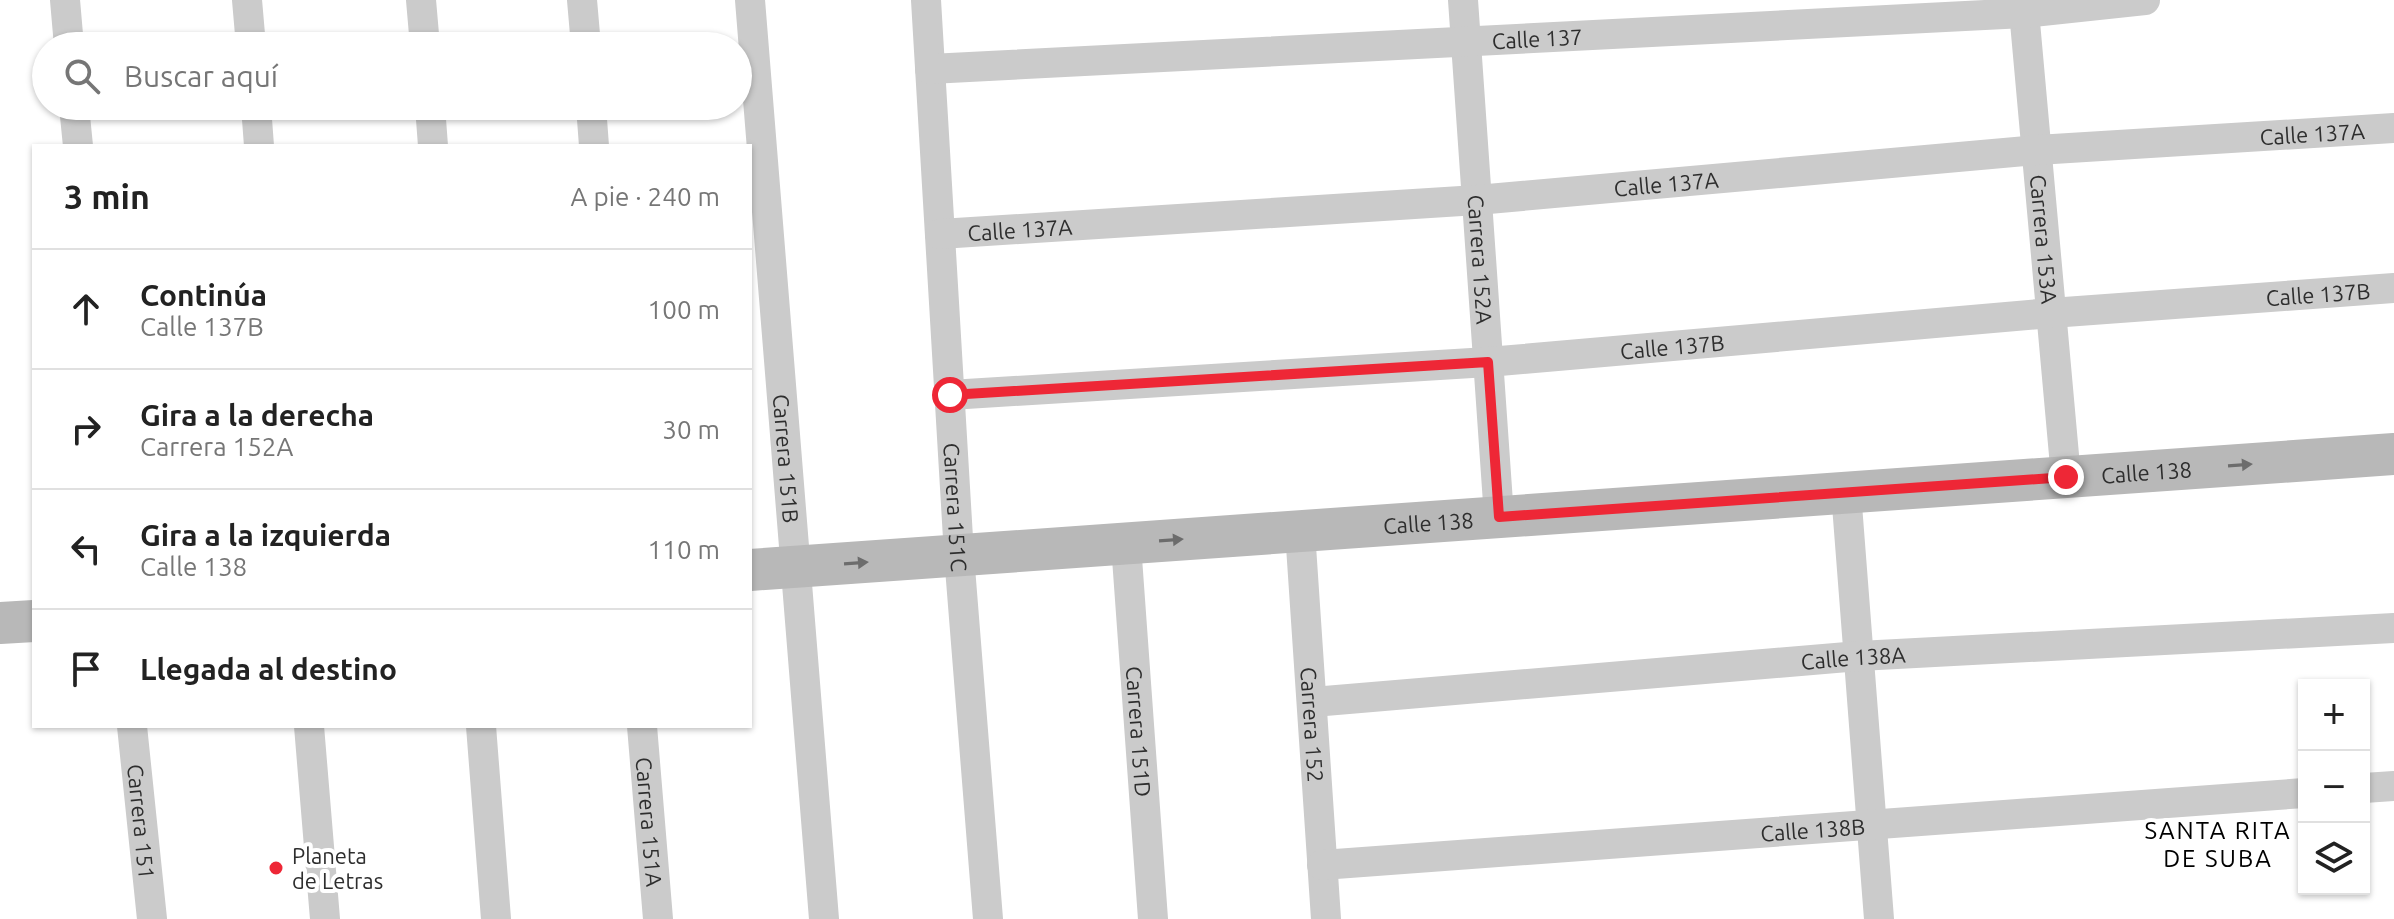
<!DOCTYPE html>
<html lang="es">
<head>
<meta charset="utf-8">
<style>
	:root { --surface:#fff; --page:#f2f2f2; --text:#222; --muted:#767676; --line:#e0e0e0 }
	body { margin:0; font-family:Ubuntu,sans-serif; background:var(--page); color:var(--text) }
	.controls { position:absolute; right:24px; bottom:24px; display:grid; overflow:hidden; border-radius:0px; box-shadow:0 2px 6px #0004 }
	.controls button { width:72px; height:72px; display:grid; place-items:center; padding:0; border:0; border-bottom:2px solid var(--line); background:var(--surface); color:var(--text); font:40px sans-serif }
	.stop { position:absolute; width:24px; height:24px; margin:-18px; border:6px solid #ee2736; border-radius:50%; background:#fff }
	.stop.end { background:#ee2736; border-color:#fff; box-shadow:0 2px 8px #0008 }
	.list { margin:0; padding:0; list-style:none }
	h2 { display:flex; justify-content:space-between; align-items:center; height:104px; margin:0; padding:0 32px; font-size:34px }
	h2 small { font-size:26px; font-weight:400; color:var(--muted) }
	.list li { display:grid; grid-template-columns:52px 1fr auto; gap:24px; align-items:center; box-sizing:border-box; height:120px; padding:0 32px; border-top:2px solid var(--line) }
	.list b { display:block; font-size:30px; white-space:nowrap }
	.list p { margin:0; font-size:26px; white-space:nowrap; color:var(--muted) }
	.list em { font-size:26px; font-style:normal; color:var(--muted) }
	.icon { flex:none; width:44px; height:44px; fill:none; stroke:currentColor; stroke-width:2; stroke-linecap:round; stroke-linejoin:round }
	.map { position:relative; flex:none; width:2394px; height:919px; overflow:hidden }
	.search { position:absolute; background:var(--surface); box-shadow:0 2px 6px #0004; left:32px; top:32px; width:720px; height:88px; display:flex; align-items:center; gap:20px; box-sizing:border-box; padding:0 28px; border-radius:44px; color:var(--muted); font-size:30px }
	.panel { position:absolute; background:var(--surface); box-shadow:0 2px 6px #0004; left:32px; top:144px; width:720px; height:584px; border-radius:0px }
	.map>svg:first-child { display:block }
</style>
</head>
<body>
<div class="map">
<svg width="2394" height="919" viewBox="0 0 2394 919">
	<rect width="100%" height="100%" fill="#fff"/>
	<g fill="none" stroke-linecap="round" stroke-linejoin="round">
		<g stroke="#cbcbcb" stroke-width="30">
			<path d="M65,0l4,46"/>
			<path d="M247,0l4,46"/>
			<path d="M421,0l4,46"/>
			<path d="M582,0l4,46"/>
			<path id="s1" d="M750,0l74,919"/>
			<path id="s2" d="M926,0l33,555 29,364"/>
			<path id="s3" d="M1463,0l36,517"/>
			<path id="s4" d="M2023,0l43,477"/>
			<path id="s5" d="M930,69l1094,-56 121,-13"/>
			<path d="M74,106l4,40"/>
			<path d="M256,106l3,40"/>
			<path d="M430,106l3,40"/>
			<path d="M591,106l3,40"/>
			<path id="s6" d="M940,234l537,-34 560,-50 357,-22"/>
			<path id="s7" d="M950,395l538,-33 563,-49 343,-25"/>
			<path d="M1846,492l33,427"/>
			<path id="s8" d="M1300,531l26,388"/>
			<path id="s9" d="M1126,544l27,375"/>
			<path id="s10" d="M1313,702l546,-46 535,-28"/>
			<path id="s11" d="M132,726l20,193"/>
			<path d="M309,726l16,193"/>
			<path d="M481,726l15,193"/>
			<path id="s12" d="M642,726l16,193"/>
			<path d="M2364,788l30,-2"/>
			<path id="s13" d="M1322,865l982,-72"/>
		</g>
		<g stroke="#b8b8b8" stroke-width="42">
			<path id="s14" d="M750,570l1644,-116"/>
			<path d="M0,623l34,-2"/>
		</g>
	</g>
	<defs><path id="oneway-solid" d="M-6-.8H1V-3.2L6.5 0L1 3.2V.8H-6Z" transform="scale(2)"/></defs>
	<g fill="#6c6c6c">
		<use href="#oneway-solid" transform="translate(2240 465) rotate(-4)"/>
		<use href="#oneway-solid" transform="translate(1171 540) rotate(-4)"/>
		<use href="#oneway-solid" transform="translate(856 563) rotate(-4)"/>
	</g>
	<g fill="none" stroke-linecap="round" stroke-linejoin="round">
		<path stroke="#ee2736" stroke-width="10" d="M950,395l538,-33 11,155 567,-40"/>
	</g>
	<circle fill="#ee2736" stroke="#fff" stroke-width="3" cx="276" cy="868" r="8"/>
	<g text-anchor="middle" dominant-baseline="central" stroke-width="8" stroke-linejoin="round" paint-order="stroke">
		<g font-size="22" fill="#2e2e2e" stroke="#fff">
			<text stroke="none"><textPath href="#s5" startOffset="608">Calle 137</textPath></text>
			<text stroke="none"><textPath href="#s6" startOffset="1376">Calle 137A</textPath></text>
			<text stroke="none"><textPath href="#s6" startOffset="728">Calle 137A</textPath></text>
			<text stroke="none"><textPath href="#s6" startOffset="80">Calle 137A</textPath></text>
			<text stroke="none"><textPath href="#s4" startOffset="240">Carrera 153A</textPath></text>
			<text stroke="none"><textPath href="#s3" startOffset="260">Carrera 152A</textPath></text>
			<text stroke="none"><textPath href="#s7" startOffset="1372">Calle 137B</textPath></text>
			<text stroke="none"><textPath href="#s7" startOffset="724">Calle 137B</textPath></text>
			<text stroke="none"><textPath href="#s1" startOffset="460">Carrera 151B</textPath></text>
			<text stroke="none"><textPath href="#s14" startOffset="1400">Calle 138</textPath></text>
			<text stroke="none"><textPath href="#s2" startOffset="508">Carrera 151C</textPath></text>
			<text stroke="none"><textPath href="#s14" startOffset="680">Calle 138</textPath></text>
			<text stroke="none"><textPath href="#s10" startOffset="542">Calle 138A</textPath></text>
			<text stroke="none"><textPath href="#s8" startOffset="194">Carrera 152</textPath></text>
			<text stroke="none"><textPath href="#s9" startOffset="188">Carrera 151D</textPath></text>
			<text stroke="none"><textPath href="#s11" startOffset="96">Carrera 151</textPath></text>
			<text stroke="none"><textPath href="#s12" startOffset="96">Carrera 151A</textPath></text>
			<text stroke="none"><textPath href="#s13" startOffset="492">Calle 138B</textPath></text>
		</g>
		<g font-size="22" fill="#2e2e2e" stroke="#fff" text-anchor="start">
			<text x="292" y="855">Planeta<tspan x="292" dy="25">de Letras</tspan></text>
		</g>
		<g font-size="24" letter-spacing="2" fill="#000" stroke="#fff">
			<text x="2218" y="830">SANTA RITA<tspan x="2218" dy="28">DE SUBA</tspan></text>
		</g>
	</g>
</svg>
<div class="controls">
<button>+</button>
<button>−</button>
<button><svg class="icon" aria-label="layers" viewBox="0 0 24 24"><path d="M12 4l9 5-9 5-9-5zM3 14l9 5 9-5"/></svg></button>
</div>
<div class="stop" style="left:950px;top:395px"></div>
<div class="stop end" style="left:2066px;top:477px"></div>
<div class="search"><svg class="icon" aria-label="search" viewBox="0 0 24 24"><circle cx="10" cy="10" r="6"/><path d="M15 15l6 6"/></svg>Buscar aquí</div>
<section class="panel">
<h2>3 min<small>A pie · 240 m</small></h2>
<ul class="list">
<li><svg class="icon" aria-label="ahead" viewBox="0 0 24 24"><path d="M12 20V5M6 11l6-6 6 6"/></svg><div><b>Continúa</b><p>Calle 137B</p></div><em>100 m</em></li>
<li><svg class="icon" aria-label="right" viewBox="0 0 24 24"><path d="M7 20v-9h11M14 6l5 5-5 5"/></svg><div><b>Gira a la derecha</b><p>Carrera 152A</p></div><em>30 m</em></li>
<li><svg class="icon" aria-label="left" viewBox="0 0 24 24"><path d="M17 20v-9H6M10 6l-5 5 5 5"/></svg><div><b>Gira a la izquierda</b><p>Calle 138</p></div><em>110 m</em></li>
<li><svg class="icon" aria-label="arrive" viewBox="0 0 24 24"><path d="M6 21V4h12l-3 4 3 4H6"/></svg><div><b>Llegada al destino</b></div></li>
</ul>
</section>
</div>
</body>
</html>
